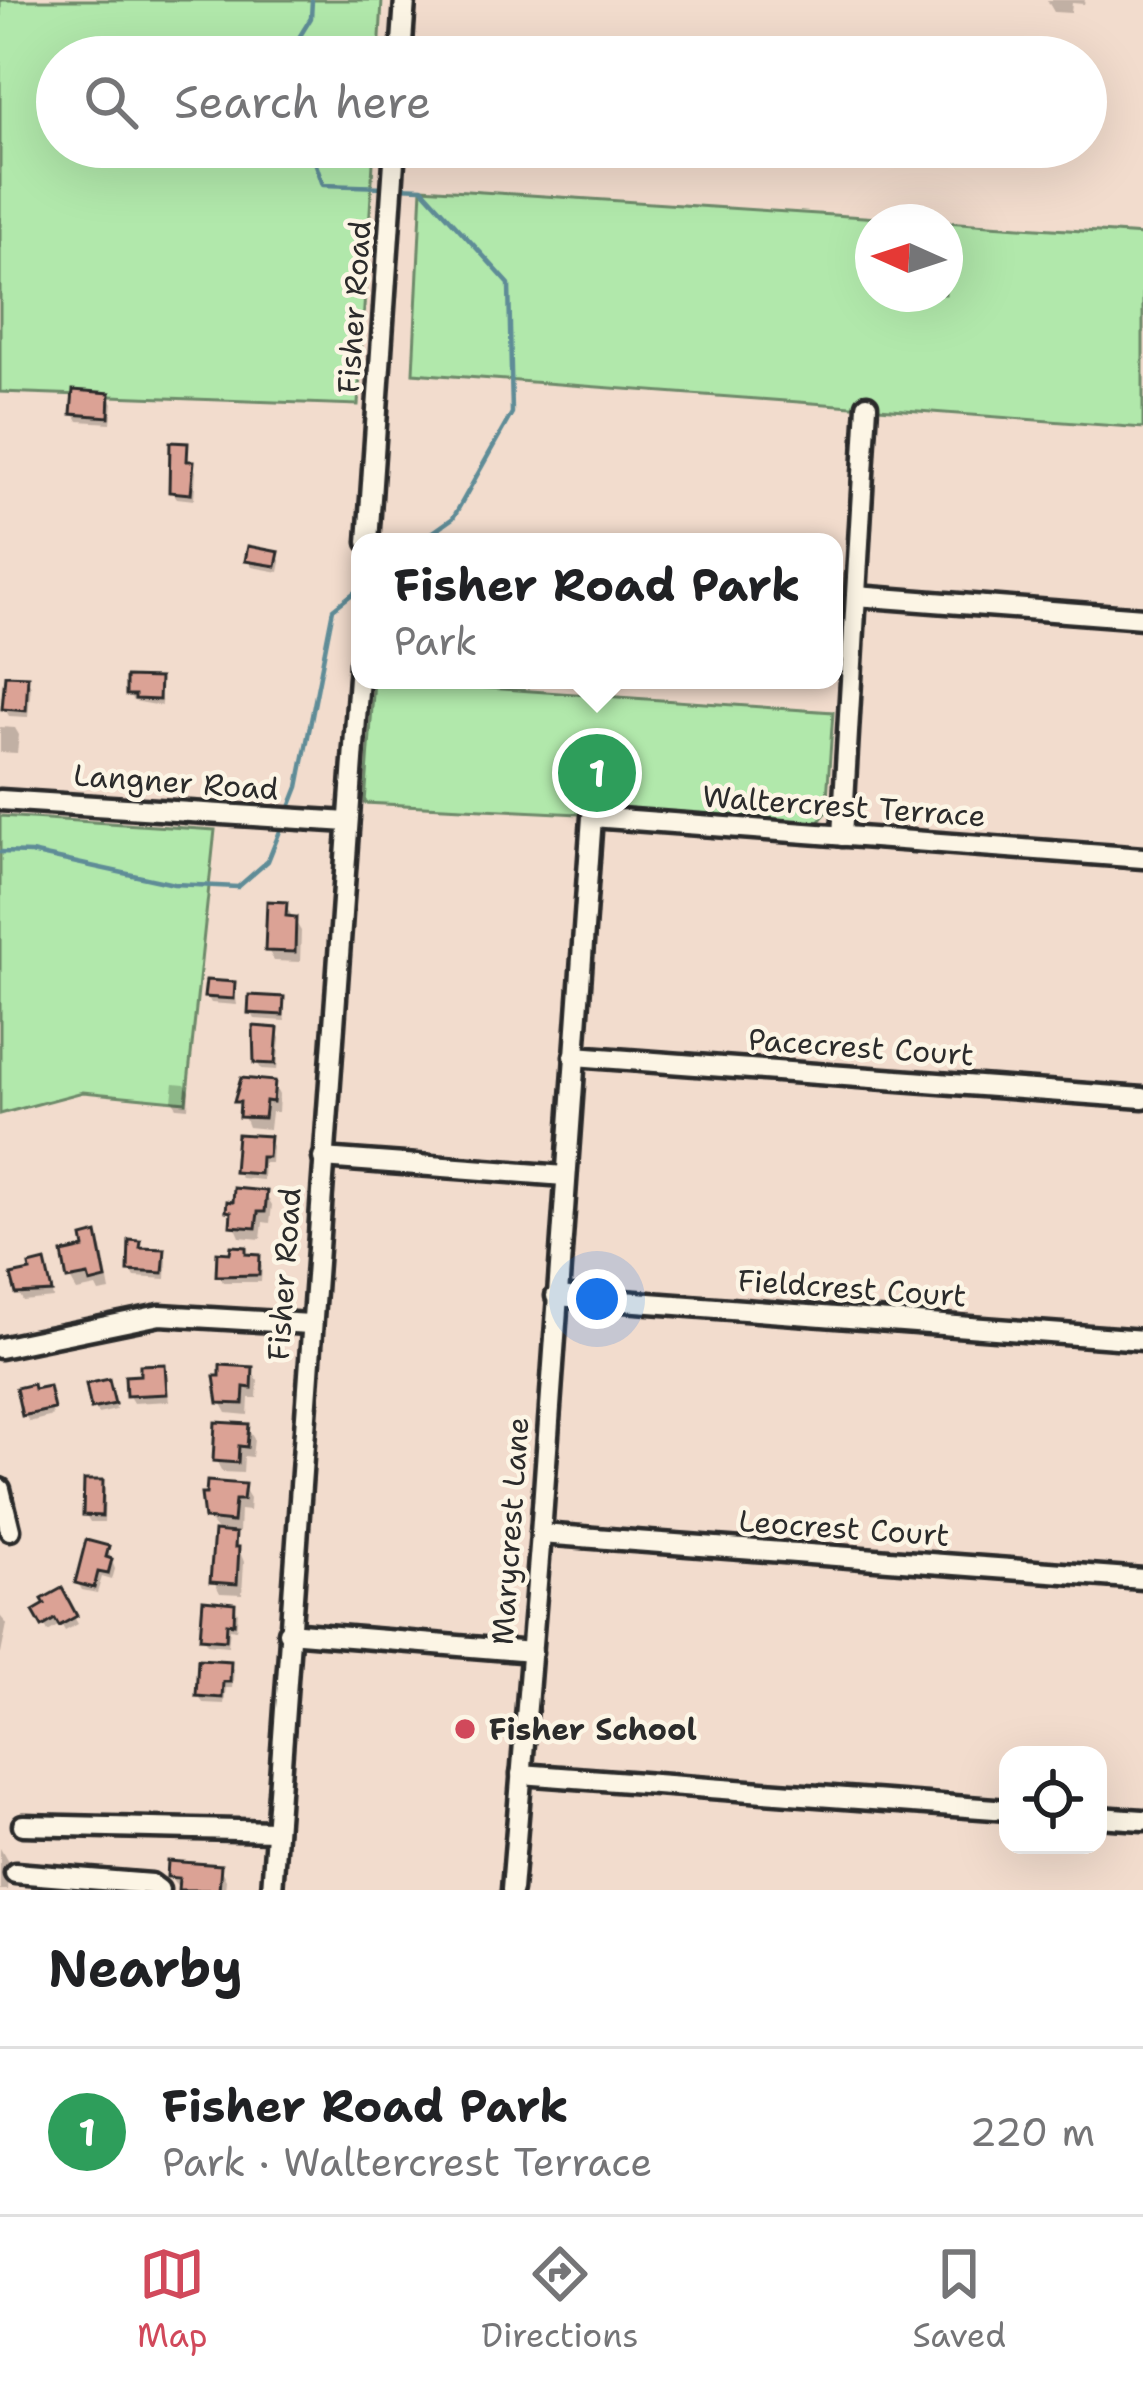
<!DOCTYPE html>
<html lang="en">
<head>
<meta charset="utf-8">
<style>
	:root { --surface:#fff; --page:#f6f6f6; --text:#202124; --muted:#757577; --line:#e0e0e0; --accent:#d1495b }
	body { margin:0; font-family:"Shantell Sans",sans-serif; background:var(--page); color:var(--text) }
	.controls { position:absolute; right:36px; bottom:36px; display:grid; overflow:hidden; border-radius:24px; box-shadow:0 12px 48px #0002 }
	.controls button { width:108px; height:108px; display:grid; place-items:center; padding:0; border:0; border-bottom:3px solid var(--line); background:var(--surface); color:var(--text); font:60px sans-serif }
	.compass { position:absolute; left:855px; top:204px; width:108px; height:108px; border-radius:50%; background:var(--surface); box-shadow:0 12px 48px #0002; rotate:273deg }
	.you { position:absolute; left:597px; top:1299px; width:42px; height:42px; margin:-30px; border:9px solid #fff; border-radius:50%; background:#1a73e8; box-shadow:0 0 0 18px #1a73e833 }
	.badge { display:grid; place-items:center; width:78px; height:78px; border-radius:50%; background:var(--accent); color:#fff; font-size:39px; font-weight:700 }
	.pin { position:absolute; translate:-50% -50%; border:6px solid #fff; box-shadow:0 3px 12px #0006 }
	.popup { position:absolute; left:351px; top:533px; width:492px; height:156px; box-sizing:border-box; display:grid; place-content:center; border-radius:24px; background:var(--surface); filter:drop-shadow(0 3px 9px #0005); font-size:39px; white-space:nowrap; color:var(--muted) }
	.popup b { font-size:45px; color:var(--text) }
	.popup::after { content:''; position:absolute; left:50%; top:100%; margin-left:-24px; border:24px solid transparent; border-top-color:var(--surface) }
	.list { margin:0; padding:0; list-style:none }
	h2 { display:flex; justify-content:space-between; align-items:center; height:156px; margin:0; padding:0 48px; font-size:51px }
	h2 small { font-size:39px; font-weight:400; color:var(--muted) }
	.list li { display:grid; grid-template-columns:78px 1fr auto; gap:36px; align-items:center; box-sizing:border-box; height:168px; padding:0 48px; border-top:3px solid var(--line) }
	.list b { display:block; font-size:45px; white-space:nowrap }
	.list p { margin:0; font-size:39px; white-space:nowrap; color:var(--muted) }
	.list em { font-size:39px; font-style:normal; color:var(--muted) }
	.icon { flex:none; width:66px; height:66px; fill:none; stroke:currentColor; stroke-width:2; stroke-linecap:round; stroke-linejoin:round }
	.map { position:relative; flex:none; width:1143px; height:1890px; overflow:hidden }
	.search { position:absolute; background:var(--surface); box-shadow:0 12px 48px #0002; left:36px; right:36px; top:36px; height:132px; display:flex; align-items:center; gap:30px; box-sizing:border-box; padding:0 42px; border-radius:66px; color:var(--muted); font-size:45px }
	.sheet { height:324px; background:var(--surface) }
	nav { display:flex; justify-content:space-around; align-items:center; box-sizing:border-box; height:168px; border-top:3px solid var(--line); background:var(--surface); font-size:33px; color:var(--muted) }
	nav a { display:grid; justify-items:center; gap:6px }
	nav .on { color:var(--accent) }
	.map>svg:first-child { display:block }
</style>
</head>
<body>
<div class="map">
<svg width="1143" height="1890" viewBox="0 0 1143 1890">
	<rect width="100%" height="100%" fill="#f2dccd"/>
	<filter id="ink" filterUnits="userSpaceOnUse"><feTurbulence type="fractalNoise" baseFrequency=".00833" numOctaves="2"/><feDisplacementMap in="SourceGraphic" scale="24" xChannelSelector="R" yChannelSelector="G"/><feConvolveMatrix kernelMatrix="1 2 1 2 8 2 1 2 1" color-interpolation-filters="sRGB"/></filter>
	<g filter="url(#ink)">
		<g fill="#b1e8ab" stroke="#6e8a6b" stroke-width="3">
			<path d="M0,0h382l-3,57h-322v90h317l-16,258 -358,-13z"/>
			<path d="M422,188l518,34h-67v72h72v-72l198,13v193l-730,-55z"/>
			<path d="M374,680l459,32 -7,101 -11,13 -450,-23z"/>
			<path d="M0,816l215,14 -29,272 -103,-10 -83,22z"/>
		</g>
		<g fill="#0003">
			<path d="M1047,0h38l-1,4 -12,-1 -1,10 -17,-1z"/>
			<path d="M108,395l5,8 -2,20 -33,-2 -4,-7z"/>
			<path d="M186,446l4,18 6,7 -2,29 -17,-2 -5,-7z"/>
			<path d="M277,555l4,7 -2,10 -27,-5 -4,-7z"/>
			<path d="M27,679l4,7 -3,31 -19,-1 -4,-7z"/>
			<path d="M158,681l4,25 -29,-5 -4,-7z"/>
			<path d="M0,727l15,1 4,7 -2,18 -17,-1z"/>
			<path d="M285,905l16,26 -1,31 -26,-1 -6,-11z"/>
			<path d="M234,985l3,20 -26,-2 -4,-7z"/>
			<path d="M282,1000l3,21 -30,-2 -4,-7z"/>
			<path d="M276,1031l4,7 -3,32 -16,-1 -4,-7z"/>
			<path d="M174,1083l11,1 4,7 -1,17 -11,-1 -5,-7z"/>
			<path d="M273,1083l6,12 -1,17h-7l-2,17 -21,-2 -10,-26z"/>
			<path d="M268,1139l4,7 -1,17h-7l-1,17 -22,-2 -4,-7z"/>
			<path d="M265,1193l7,12 -2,18 -7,-1 -2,17 -21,-2 -11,-26z"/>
			<path d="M95,1237l7,11 8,43 -11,2 -3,-6 -19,4 -7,-12z"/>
			<path d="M139,1243l4,8 20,1 4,7 -1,20 -31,-2 -4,-7z"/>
			<path d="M244,1250l18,15 -1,17h-38l-4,-7 14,-19z"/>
			<path d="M47,1271l6,27 -30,3 -4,-8z"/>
			<path d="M164,1367l5,34 -36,2 -4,-7 14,-18z"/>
			<path d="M251,1370l7,11 -1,17h-8l-1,17 -21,-2 -6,-11z"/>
			<path d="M108,1382l8,28 -18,4 -4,-6z"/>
			<path d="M48,1392l5,24 -24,6 -4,-7z"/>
			<path d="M247,1427l7,12 -2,18 -8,-1 -1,17 -21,-1 -6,-12z"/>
			<path d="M101,1483l4,7 -1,32h-14l-4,-7z"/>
			<path d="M243,1487l7,11 -1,13 -9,-1 -1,22h-7l12,30 -2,32 -22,-1 -6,-12 3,-51 -10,-12z"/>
			<path d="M107,1548l8,21 -3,11 -10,-3 -5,16 -15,-3 -4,-7z"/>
			<path d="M60,1592l18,32 -13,7 -4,-7 -13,8 -11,-20z"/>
			<path d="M234,1606l4,7 -2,17 -6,-1 -2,17 -21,-2 -4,-7z"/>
			<path d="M0,1616l7,8 -6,30h-1z"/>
			<path d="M230,1664l4,7 -2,17h-6l-2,16 -21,-1 -4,-7z"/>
			<path d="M0,1848l9,16 -2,26h-7z"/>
			<path d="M220,1868l6,12 -1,10h-44l-11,-13z"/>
		</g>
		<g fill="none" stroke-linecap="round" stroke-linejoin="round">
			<g stroke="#5e8c97" stroke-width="4.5">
				<path d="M287,57l24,-39 1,-18"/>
				<path d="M310,147l13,38 62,2"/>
				<path d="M397,187l25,1 87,96 3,129 -59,105 -34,24"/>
				<path d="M289,810l9,-23 35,-178 27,-21"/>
				<path d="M0,852l31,1 143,31 64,3 30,-26 14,-35"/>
			</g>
		</g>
		<g fill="#dba295" stroke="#2b2b2b" stroke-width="3">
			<path d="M73,390l37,3 -1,24 -38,-3z"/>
			<path d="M170,442l18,1 -1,18h7l-3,33 -22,-2z"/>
			<path d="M248,546l31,6 -3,14 -31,-5z"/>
			<path d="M5,675l23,1 -2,35 -24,-2z"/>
			<path d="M126,677l34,1 -1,22 -24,-1v-4h-9z"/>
			<path d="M267,901l20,1 -1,14 10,1 -1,35 -30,-1z"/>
			<path d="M206,980l29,2 -1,17 -30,-2z"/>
			<path d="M249,995l35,2 -1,18 -35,-2z"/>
			<path d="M253,1026l25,2 -3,36 -21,-1z"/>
			<path d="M241,1078l34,3 -2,21 -7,-1 -2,17 -25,-1 1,-15h-6z"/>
			<path d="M237,1134l33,2 -2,21h-7l-1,17 -26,-2z"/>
			<path d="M234,1188l33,3 -2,21h-7l-2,16 -26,-2 1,-14 -5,-1 1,-10 6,1z"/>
			<path d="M97,1233l9,46 -16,4 -2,-7 -21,4 -5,-27 22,-5 -2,-11z"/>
			<path d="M129,1240l12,1 -1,7 25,1 -2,24 -35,-2z"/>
			<path d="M231,1246l15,1v7l14,1 -1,20 -43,1 1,-24 13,1z"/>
			<path d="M45,1261l7,31 -36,2 -5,-19 19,-4 -1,-6z"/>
			<path d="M165,1364l2,30 -41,2 -1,-20 15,-1v-10z"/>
			<path d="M220,1365l33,2 -1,21 -8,-1 -1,17 -25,-1 -4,-27h6z"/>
			<path d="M109,1379l6,25 -24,5 -5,-25z"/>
			<path d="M33,1384l1,5 15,-3 5,23 -32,7 -6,-28z"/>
			<path d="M215,1422l34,2 -2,23 -8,-1 -1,17 -25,-2z"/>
			<path d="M84,1480h19l-1,36 -19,-1z"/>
			<path d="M207,1481l38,3 -2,16h-8l-2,22 -29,-3 -3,-25h5z"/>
			<path d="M214,1531l22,2 -1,14h4l-2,37 -27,-2z"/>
			<path d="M86,1540l23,6 -3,11 6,2 -4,15 -10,-2 -4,16 -19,-5z"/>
			<path d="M62,1588l15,28 -18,10 -4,-7 -13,8 -9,-16 12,-7 -3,-5z"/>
			<path d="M203,1600l32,3 -1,21 -7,-1 -1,17 -26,-2z"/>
			<path d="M198,1659l33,2 -1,21h-7l-1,16 -26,-2z"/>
			<path d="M168,1861l53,4 -2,25h-41l1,-12 -12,-1z"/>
		</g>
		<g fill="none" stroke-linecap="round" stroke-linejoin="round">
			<defs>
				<g id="minor">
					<path d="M401,57l4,-57"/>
					<path d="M368,542l27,-395"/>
					<path d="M856,596l287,22"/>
					<path d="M0,800l348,22"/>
					<path d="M842,836l25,-431"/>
					<path d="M574,1056l569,42"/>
					<path d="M323,1158l242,18"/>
					<path d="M556,1296l587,44"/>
					<path d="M0,1348l160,-33 150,9"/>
					<path d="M0,1489l10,41"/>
					<path d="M541,1534l602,45"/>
					<path d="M288,1632l244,20"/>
					<path d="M521,1774l487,36"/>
					<path d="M1098,1817l45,3"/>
					<path d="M23,1825l253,6"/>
					<path d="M15,1873l136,11 8,6"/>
					<path d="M272,1890l88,-1227"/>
					<path d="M512,1890l29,-356 51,-717 551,41"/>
				</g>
			</defs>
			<use href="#minor" stroke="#2b2b2b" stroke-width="27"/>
			<use href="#minor" stroke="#fcf5e5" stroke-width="18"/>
		</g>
	</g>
	<circle fill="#d1495b" stroke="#fcf5e5" stroke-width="4.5" cx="465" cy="1729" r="12"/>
	<g text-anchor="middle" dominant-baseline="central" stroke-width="9" stroke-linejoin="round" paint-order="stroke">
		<g font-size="30" fill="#2b2b2b" stroke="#fcf5e5">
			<text transform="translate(354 307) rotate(-86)">Fisher Road</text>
			<text transform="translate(176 782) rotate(4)">Langner Road</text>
			<text transform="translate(844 806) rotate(4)">Waltercrest Terrace</text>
			<text transform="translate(861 1047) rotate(4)">Pacecrest Court</text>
			<text transform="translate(284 1274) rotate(-86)">Fisher Road</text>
			<text transform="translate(852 1288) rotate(4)">Fieldcrest Court</text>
			<text transform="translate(844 1528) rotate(4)">Leocrest Court</text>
			<text transform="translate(510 1531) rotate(-86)">Marycrest Lane</text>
		</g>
		<g font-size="30" font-weight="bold" fill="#2b2b2b" stroke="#fcf5e5" text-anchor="start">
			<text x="489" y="1729">Fisher School</text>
		</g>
	</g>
</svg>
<div class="controls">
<button><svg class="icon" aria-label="locate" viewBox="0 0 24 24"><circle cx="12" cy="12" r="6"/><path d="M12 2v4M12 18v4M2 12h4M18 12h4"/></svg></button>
</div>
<svg class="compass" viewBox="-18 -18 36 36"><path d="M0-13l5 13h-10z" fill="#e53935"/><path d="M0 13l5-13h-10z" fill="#757577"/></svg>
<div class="you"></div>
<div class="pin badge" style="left:597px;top:773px;background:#2e9e5b">1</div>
<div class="popup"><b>Fisher Road Park</b>Park</div>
<div class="search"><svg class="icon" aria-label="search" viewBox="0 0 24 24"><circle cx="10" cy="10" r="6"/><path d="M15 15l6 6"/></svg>Search here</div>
</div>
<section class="sheet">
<h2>Nearby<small></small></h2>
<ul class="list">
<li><span class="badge" style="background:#2e9e5b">1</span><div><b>Fisher Road Park</b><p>Park · Waltercrest Terrace</p></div><em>220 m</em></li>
</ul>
</section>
<nav>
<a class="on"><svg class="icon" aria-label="map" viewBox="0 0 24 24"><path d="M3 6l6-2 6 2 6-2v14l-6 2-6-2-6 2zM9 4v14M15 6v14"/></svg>Map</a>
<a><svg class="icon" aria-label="directions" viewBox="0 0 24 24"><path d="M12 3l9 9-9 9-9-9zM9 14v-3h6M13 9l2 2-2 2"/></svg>Directions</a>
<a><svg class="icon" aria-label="saved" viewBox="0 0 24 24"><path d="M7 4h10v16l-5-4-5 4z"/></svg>Saved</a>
</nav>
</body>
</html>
